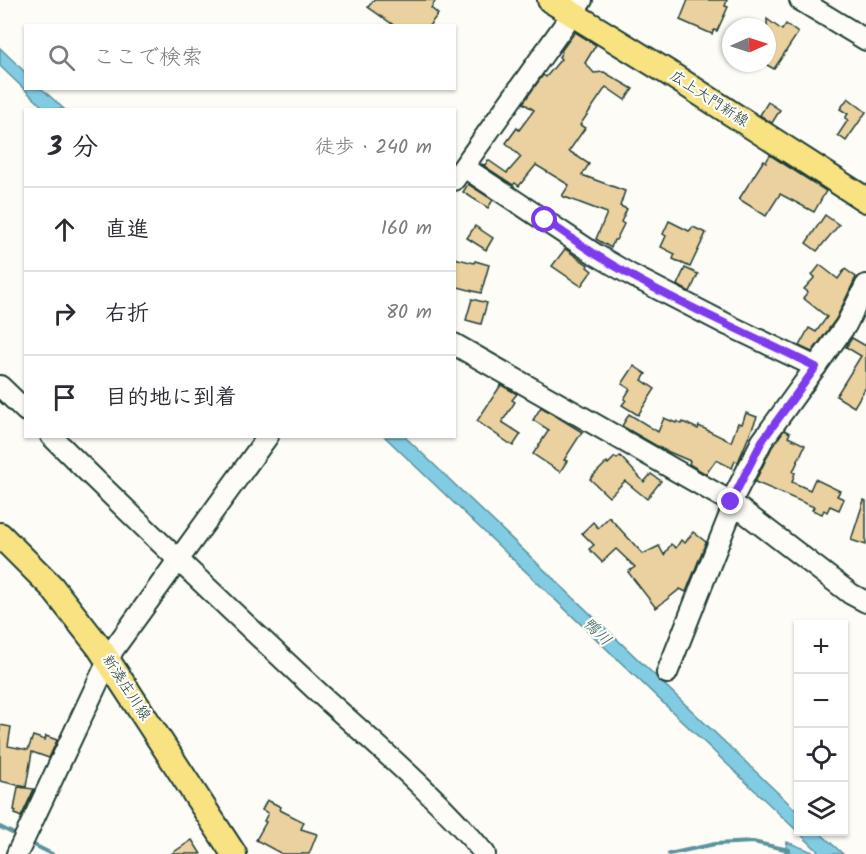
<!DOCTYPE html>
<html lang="ja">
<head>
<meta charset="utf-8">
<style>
	:root { --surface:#fff; --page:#f7f7f7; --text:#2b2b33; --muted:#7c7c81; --line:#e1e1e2 }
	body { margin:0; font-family:Kalam,"Klee One",sans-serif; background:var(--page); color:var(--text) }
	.controls { position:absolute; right:18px; bottom:18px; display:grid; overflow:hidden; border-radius:0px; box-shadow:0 2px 4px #0004 }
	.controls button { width:54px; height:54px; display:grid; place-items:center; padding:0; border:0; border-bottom:2px solid var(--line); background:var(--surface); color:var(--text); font:30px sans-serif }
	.compass { position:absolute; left:722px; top:18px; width:54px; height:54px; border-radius:50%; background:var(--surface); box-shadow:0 2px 4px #0004; rotate:87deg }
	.stop { position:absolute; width:18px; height:18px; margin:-14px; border:4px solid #7c3aed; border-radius:50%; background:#fff }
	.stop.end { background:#7c3aed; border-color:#fff; box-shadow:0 2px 6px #0008 }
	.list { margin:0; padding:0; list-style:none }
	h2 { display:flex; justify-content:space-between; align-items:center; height:78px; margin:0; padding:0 24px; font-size:26px }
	h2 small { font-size:20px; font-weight:400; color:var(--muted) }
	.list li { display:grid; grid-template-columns:39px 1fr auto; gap:18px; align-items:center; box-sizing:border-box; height:84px; padding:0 24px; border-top:2px solid var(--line) }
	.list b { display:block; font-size:22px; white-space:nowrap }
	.list em { font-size:20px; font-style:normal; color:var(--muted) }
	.icon { flex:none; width:33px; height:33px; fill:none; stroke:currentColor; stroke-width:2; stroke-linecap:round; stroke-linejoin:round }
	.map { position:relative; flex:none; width:866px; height:854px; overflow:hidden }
	.search { position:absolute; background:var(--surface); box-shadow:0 2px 4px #0004; left:24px; top:24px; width:432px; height:66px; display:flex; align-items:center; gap:15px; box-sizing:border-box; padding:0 21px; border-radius:0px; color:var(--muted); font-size:22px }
	.panel { position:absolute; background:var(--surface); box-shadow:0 2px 4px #0004; left:24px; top:108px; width:432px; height:330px; border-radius:0px }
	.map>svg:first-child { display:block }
</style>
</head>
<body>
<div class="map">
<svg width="866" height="854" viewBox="0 0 866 854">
	<rect width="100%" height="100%" fill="#fdfcf7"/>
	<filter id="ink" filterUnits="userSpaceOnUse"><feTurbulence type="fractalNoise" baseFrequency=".0167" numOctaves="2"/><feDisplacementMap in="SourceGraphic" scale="12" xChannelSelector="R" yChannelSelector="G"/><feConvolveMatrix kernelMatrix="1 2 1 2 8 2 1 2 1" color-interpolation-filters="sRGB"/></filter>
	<g filter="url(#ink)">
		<g fill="#82cce3" stroke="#5a939d" stroke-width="1.5">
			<path d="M0,48l25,24 1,16 16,1 22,20h-19l-45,-43z"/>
			<path d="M385,437h20l393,375v20h21l24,22h-51l-7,-2 2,-10 31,12v-3z"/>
		</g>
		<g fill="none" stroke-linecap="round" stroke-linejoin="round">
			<g stroke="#5a939d" stroke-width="4">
				<path d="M0,827l18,9"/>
				<path d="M30,843l22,11"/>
				<path d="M669,854l46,-10 38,-2 36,8"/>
			</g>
		</g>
		<g fill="#ead19f" stroke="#1f3d34" stroke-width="1.5">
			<path d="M374,0h62l-5,8 7,6 -9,12h-34l-27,-19z"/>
			<path d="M688,0h39l-2,6 3,1 -11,24 -3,-1 -2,4 -32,-14z"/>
			<path d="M767,19l15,11 4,-6 12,9 -24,36 -7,-4z"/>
			<path d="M575,32l21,13 -11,18 9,10 10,-1 29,17 -8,11 -19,-13 -26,38 5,3 -16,23 20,13 -7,11 43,16 -5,15 7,3 -6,13 3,2 -8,16h-2l-3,8 -15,-9 11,-26 -45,-17 7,-11 -33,-20 -17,21 -4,-3 -2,2 -32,-21 4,1 3,-5 19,13 14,-16 -15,-14 11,-15 2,2 15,-20 -11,-7 20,-28 3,2 15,-18 -2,-2 3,-5 -1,-1z"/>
			<path d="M848,98l18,14 -20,29 -8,-6 10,-15 -3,-2 3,-4 -8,-5z"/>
			<path d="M768,102l12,8 -8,13 -12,-8z"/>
			<path d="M770,155l56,36 -12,21 -34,-18 -14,22 -27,-17 25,-39 2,2z"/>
			<path d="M468,184l25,16 -5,8 -25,-16z"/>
			<path d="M825,215l14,10 -22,26 -11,-8z"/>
			<path d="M669,221l20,10 4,-4 13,6 -16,34 -17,-8 2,-5 -14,-7 5,-11 -3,-2z"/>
			<path d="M475,226l18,12 -7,12 -19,-12z"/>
			<path d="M565,249l23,16 -1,2 5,4 -11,15 -29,-20z"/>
			<path d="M454,258l20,5 1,-2 14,4 -8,28 -27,-7z"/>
			<path d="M820,265l18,14 7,-10 11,8 -20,42 -24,33 -13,-6 10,-18 7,4 11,-15 -24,-19 5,-6 -4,-3 11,-12 -3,-2z"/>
			<path d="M685,268l13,6 -8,18 -13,-7z"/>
			<path d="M472,299l15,4 -6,21 -15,-4z"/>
			<path d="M852,338l14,8v41l-12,20 -18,-11 25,-40 -15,-9z"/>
			<path d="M634,366l12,8 -4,6 13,9 -17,26 -16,-10 4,-5 -2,-1 6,-10 -8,-5z"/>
			<path d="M501,385l16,9 -5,6 3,2 -13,20 19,12 -8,12 -36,-25z"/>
			<path d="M541,407l41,25 -18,28 3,1 -7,11 -27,-18 16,-24 -16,-10z"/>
			<path d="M746,413l11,4 -19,45 -3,-1 -3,7 -16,-8 -10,14 -17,-10 1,-3 -28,-12 -40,-23 7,-12 29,18 6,-14 12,5 1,-2 5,3 1,-2 15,7 1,-3 32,16 7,-19 4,1z"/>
			<path d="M784,430l6,3 -2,4 17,8 -12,27 2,1 -3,9 18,8 5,-11 25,12 -3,5 7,3 -5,11 -9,-4 -3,6 -3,-2 -2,4 -10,-4 2,-3 -59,-25 17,-35z"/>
			<path d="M620,456l24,26 7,-8 10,7 -14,18 -22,-18 -16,16 -19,-18 17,-17 1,2 7,-7 2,2z"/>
			<path d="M864,500l2,1v44l-15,-5z"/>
			<path d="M609,517l34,37 16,-8 5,9 7,-11 5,4 5,-8 4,3 8,-11 13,10 -20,50 -6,-3 -24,19 -28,-36 7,-5 -19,-18 -14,13 -13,-13 5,-4 -12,-12 11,-11 5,6z"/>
			<path d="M0,725l11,2 -3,19 20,4 5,-14 12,4 1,-4 11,4 -8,18 -17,-6 -6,35 -26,-6z"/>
			<path d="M18,787l16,2 -13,28 -6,-3 1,-3 -2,-1z"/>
			<path d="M267,800l14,7 -1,3 24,12 -3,7 16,5 -8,20h-27l-26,-14 10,-18 -2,-1 4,-8 -6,-3z"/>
			<path d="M192,840l9,14h-30z"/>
		</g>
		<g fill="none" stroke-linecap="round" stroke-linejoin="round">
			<defs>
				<g id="minor">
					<path d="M800,0l66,40"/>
					<path d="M464,167l131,87 36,21 97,50 88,42"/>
					<path d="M454,180l128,-180"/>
					<path d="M454,344l277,158 120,92 15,8"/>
					<path d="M0,386l26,25"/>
					<path d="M51,436c88,87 177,172 267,256 57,52 118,103 167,162"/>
					<path d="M731,502l31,-61 84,-116 20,-40"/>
					<path d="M667,673l67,-169"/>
					<path d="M17,854l96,-204 155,-214"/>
				</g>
				<g id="major">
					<path d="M550,0l117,72 199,128"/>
					<path d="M0,535l51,51 48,61 135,207"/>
				</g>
			</defs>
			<use href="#minor" stroke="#1f3d34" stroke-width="24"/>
			<use href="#major" stroke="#1f3d34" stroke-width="28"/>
			<use href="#minor" stroke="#fdfcf7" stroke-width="20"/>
			<use href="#major" stroke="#f8e281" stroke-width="24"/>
		</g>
	</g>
	<g fill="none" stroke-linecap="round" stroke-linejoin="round" filter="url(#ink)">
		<path stroke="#7c3aed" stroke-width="8" d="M545,220c17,11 33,23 50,34 69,44 147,76 221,113l-54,74 -31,61"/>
	</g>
	<g text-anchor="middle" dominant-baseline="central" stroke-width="4.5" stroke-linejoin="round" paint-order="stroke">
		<g font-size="15" fill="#1f3d34" stroke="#fdfcf7">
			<text transform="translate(709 99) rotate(33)">広上大門新線</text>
			<text transform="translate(126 688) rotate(57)">新湊庄川線</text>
		</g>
		<g font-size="16" font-style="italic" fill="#386160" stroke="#fdfcf7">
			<text transform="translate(597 632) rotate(44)">鴨川</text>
		</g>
	</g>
</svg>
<div class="controls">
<button>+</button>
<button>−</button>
<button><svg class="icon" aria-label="locate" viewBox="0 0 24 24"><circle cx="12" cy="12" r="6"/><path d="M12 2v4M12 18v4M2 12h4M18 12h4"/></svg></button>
<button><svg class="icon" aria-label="layers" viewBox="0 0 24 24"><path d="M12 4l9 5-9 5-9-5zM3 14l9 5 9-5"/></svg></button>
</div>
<svg class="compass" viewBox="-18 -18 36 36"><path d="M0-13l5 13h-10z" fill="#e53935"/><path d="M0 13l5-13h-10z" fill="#7c7c81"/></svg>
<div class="stop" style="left:545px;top:220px"></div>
<div class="stop end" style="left:731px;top:502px"></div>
<div class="search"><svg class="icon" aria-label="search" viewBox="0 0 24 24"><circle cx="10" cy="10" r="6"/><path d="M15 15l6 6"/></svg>ここで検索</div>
<section class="panel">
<h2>3 分<small>徒歩 · 240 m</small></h2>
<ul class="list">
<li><svg class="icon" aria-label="ahead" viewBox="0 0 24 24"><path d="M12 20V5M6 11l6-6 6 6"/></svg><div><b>直進</b></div><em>160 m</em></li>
<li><svg class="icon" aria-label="right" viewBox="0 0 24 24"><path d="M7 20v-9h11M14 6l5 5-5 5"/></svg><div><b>右折</b></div><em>80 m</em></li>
<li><svg class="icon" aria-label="arrive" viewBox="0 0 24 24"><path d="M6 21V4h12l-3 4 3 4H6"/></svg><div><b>目的地に到着</b></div></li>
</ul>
</section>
</div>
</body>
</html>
